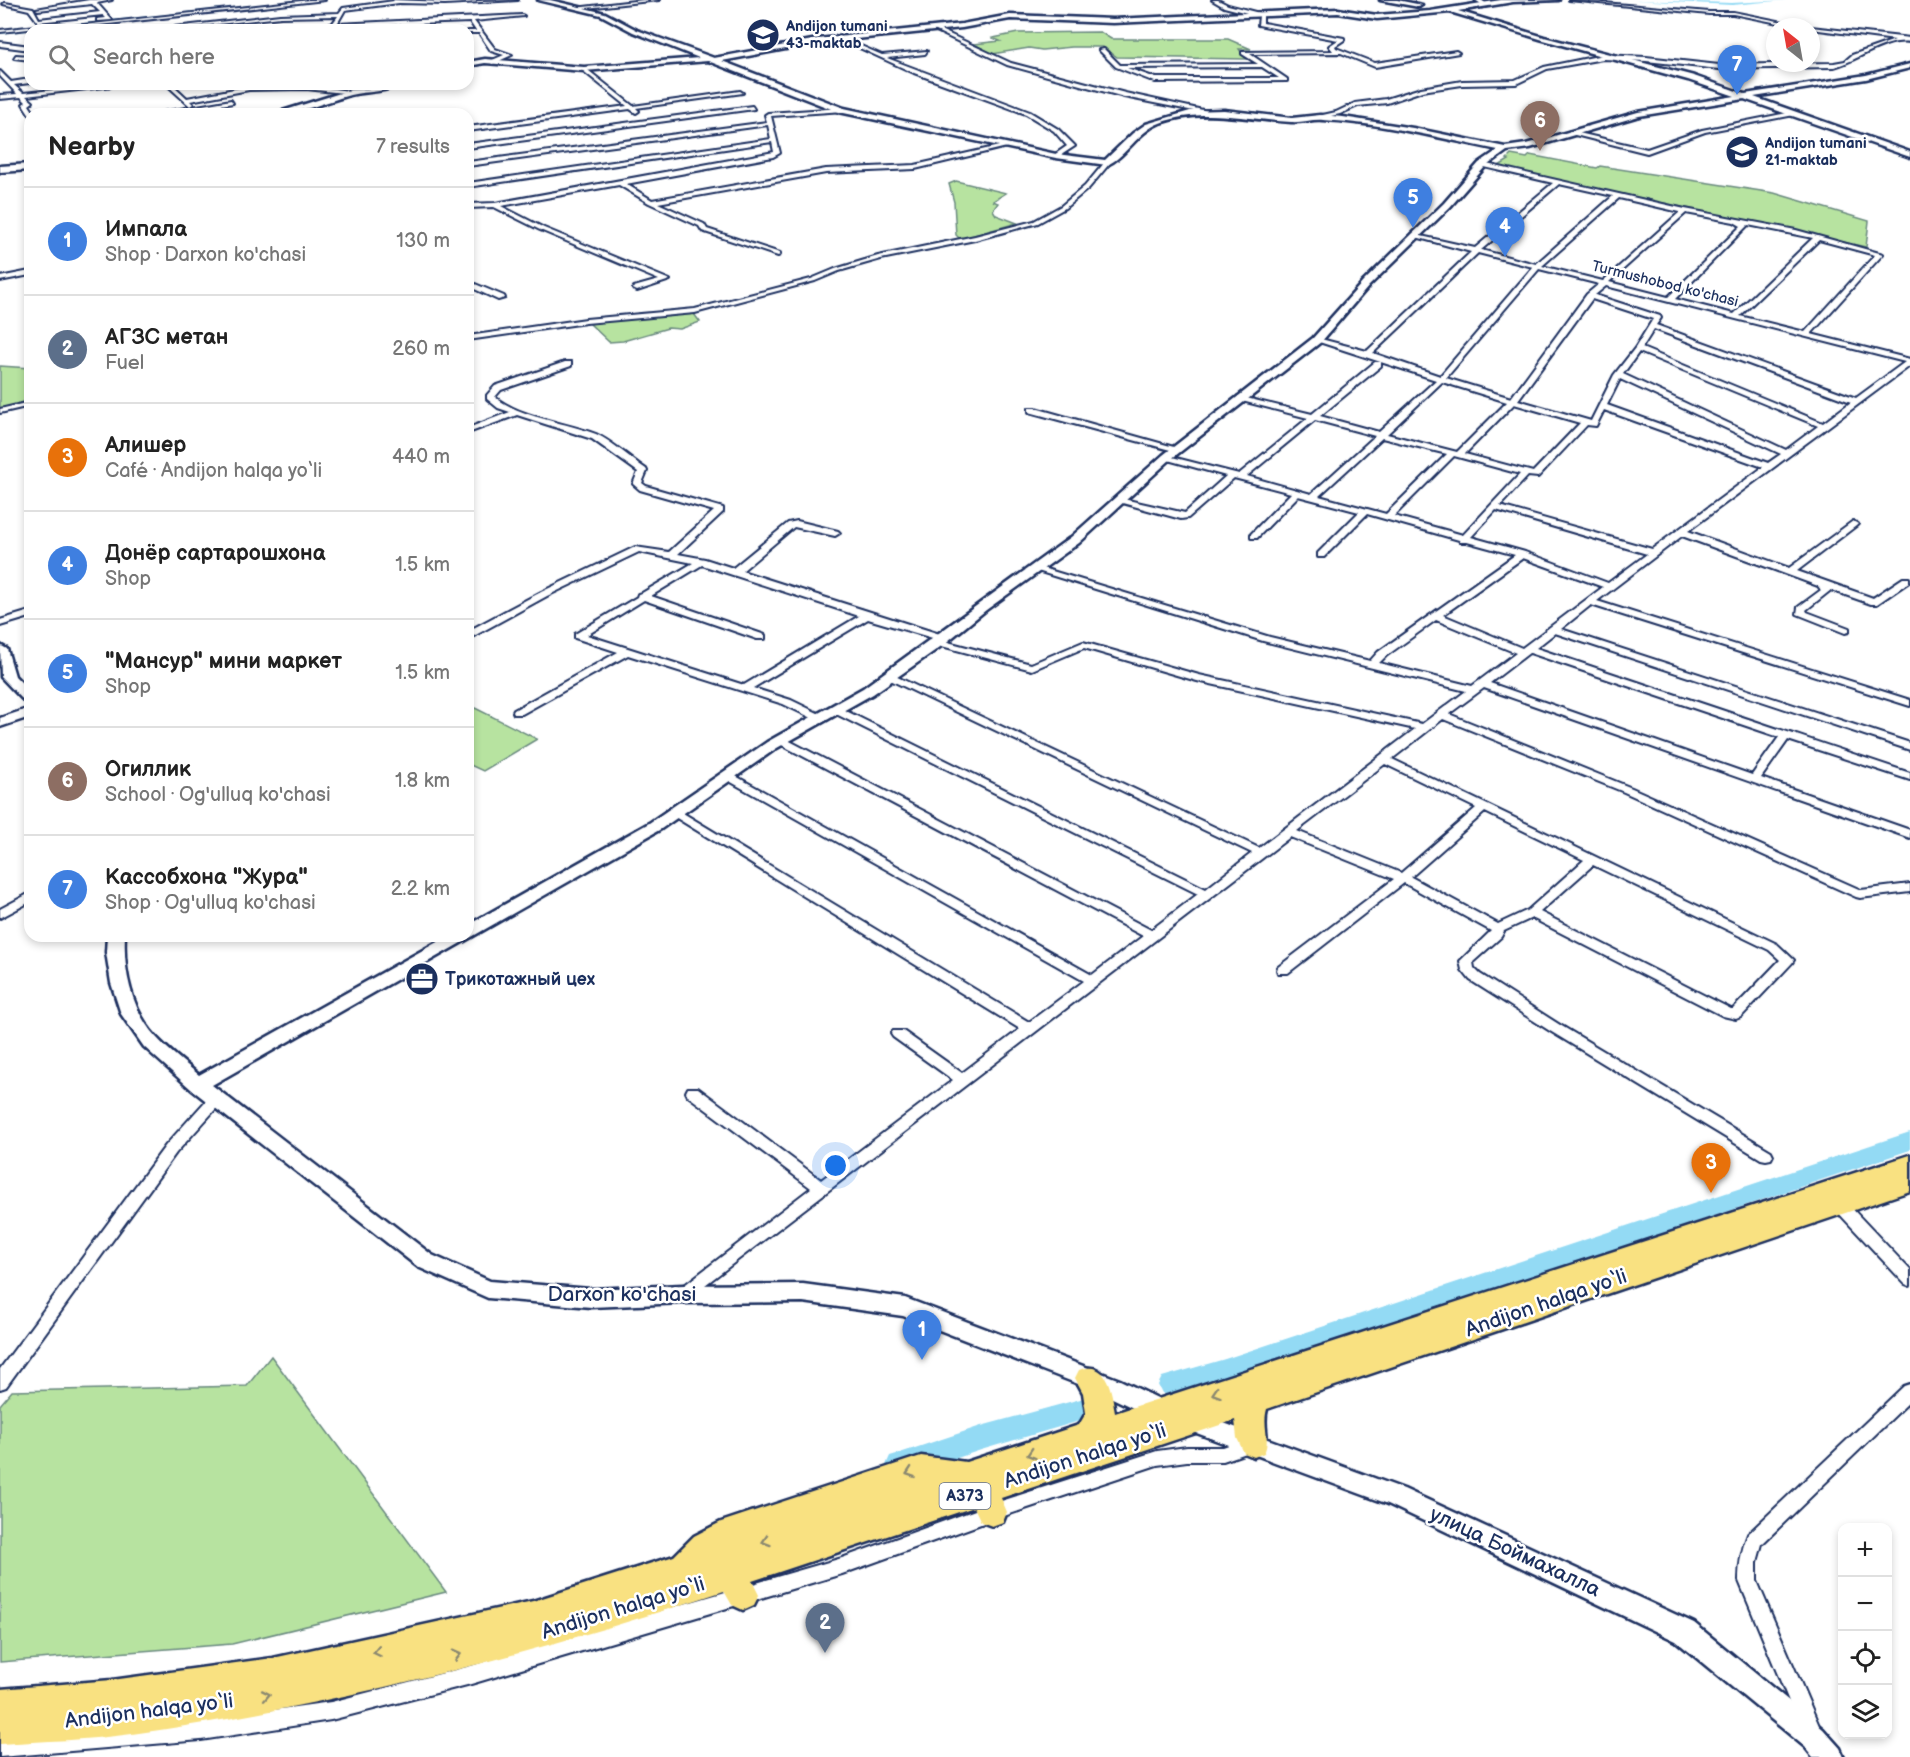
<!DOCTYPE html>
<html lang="en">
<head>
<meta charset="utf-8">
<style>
	:root { --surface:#fff; --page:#f6f6f6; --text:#222; --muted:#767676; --line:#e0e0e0; --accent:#1b2f5e }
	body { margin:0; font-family:"Balsamiq Sans",sans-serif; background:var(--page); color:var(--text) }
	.controls { position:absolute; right:18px; bottom:18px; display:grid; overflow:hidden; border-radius:12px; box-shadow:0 3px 9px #0003 }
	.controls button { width:54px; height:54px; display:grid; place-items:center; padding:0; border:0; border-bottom:2px solid var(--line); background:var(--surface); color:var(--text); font:30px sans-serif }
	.compass { position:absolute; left:1766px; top:18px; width:54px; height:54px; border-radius:50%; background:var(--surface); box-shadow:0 3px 9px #0003; rotate:329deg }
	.you { position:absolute; left:836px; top:1166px; width:21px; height:21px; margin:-15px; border:4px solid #fff; border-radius:50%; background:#1a73e8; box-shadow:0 0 0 9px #1a73e833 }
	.badge { display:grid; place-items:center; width:39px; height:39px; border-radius:50%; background:var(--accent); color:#fff; font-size:20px; font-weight:700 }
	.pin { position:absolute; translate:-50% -50px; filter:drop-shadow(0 2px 3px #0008) }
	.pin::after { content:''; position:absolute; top:32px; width:21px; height:18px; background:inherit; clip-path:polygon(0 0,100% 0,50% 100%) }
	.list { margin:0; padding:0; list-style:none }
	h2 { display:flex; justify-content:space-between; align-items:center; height:78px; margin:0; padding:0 24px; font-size:26px }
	h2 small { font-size:20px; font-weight:400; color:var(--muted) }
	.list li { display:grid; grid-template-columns:39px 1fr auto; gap:18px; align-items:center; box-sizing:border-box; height:108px; padding:0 24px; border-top:2px solid var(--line) }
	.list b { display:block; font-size:22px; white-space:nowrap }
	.list p { margin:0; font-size:20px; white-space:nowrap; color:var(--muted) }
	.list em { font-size:20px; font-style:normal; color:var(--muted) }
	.icon { flex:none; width:33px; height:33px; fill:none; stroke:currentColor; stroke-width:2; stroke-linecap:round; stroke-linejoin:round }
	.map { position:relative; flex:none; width:1910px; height:1757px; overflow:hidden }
	.search { position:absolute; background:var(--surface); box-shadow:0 3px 9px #0003; left:24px; top:24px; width:450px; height:66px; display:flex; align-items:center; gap:15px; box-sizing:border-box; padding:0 21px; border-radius:18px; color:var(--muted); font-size:22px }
	.panel { position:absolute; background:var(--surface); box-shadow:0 3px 9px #0003; left:24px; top:108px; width:450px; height:834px; border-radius:18px }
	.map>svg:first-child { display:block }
</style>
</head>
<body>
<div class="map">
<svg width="1910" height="1757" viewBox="0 0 1910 1757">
	<rect width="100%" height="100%" fill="#fff"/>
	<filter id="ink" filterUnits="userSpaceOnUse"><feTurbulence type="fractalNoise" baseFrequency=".0167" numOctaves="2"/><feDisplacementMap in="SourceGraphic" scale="12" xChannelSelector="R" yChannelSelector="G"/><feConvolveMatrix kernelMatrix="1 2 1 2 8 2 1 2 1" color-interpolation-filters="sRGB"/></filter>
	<g filter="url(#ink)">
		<g fill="#b7e3a0" stroke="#69897f" stroke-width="1.5">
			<path d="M1100,32l11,7h117l23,10h-12l7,10 -129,-2 -14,-10h-31l-30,3 -13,-2 -37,6 -18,-10 26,-3 -7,-3 25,-5z"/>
			<path d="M1511,155l16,3 3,-3 67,13 3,-2 174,27 95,28 -3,26 -369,-80 12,-7 -2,-1z"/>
			<path d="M956,181l50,12 -13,8 5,2 -5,7 3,5 21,8 -57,16 -4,-4 -2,-33 -5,-18z"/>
			<path d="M694,314l6,8 -20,7 -12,-1 -45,13 -14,1 -21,-20z"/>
			<path d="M0,366l30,2v34l-30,7z"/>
			<path d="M475,708l62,31 -54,32 -15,-7v-52z"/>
			<path d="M271,1356l175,236 -214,52 -232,18v-257l12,-14 235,-5z"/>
		</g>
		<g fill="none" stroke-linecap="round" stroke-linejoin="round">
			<g fill="#93daf4" fill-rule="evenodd">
				<path d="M297,0h15l-312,34v-2z"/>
				<path d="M1633,0l99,3 55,-3 -55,5z"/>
			</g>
			<g fill="#93daf4" fill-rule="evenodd">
				<path d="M1910,1132v18l-685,231 -54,15 -9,-3 -4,-8 4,-8 63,-18z"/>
				<path d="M1084,1398l9,3 4,8 -4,8 -112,33 -81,27 -10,-3 -4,-9 4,-9 10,-3 81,-27z"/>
			</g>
			<defs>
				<g id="street">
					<path d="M89,0h23l-15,3 15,17 -15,1v-2l9,-1 -3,-3 -65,7 -9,-12 -26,-6 2,-1 28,5 6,11 61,-7 -8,-8 -54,6 -2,-1z"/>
					<path d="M310,0h15l-271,30h-16z"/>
					<path d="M393,0l52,2 73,-2 -73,4 -46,-1 -54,7 -8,14 185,-9 2,1 -50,5 21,28 17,6 -20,9 -2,-3 14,-6 -13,-4 -12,-18h-11v-2h8l-6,-9 -135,5 -2,3h-4l1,-3 -110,3 112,-6 6,-8 -57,1 -116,13h-17l132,-15 59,-2 4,-5 51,-7z"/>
					<path d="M643,0h16l-82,9 -2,-1z"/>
					<path d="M1212,0h6l10,5 35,9v9l81,15v2l-9,6 1,2 39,15 81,-12 3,2 -84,14 -34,-14 -91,1 37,25v2l-132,1 -39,-15 -17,-17 5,-1 16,16 138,-1 -16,-10v-2l91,-1 -4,-5 9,-6 -80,-15 1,-9 -35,-9zM1262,67l17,11h-123l-29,-10z"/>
					<path d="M1475,0h6l6,4 -4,1z"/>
					<path d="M1569,0l140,12h24l75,15h-10l-65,-13h-24z"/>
					<path d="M46,25l2,2 -48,5v-2z"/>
					<path d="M934,27l77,36 114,30 87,19 -3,2 -85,-17 -117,-32 -75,-36z"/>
					<path d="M1809,27h2l99,11v4c-25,-4 -52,19 -76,25l-115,2 -73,-8 -43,-2 -56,10 -31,15 -54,1 -40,6 -35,12 -29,3 -18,8 -23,5 -3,-2 22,-5 19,-9 31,-4 35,-11 41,-7 53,-1 29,-13 59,-12 43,2 73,8 115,-2 11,-2 7,-6 43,-15 -84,-11z"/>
					<path d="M840,37l42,18 45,-4 -2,3 -38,4 143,54 28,17 17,17 -17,11h-4v-2l13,-9 -13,-15 -28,-17 -112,-41 -74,-34z"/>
					<path d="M0,42l30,4v4l-30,-4z"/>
					<path d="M16,55l14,1v4l-16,-2z"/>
					<path d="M584,67l49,39 107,-15 3,2 -107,15 3,3 -3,2 -6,-4 -162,22v-4l159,-21 -45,-36z"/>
					<path d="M0,71l11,11 19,-3v4l-16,2 9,8 88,-9h19l-104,12 7,6 -4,3 6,9 -5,1 -7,-11 3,-2 -5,-5 -21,2v-4l17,-1 -17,-18z"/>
					<path d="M166,84h6l15,14 58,-11 -3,-3h6l2,2 56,-1 50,7 -3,2 -47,-5 -57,1 -59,11 3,3 -3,2z"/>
					<path d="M231,100l2,3 -67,11h-14z"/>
					<path d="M752,106l2,3 -286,39v-4z"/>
					<path d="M842,108l2,3 -73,5 9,37 -7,4 -147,27 26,16 174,-31 89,-4 93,-21 3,2 -96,23 -89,4 -168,30 46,21 3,5 73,24v2l-2,1 -76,-25 -3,-5 -50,-23 -30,-18 -118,21 43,22 126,52 -33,11 -4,-2 1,-2 25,-7 -119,-50 -46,-23 -26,1v-4l27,-1 279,-51 -2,-10 -304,45v-4l303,-44 -3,-14 -300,41v-4l299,-40 -2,-7 3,-2z"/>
					<path d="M1792,112l2,3 -89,17 -58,21 -80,-20 3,-2 77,18 55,-19z"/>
					<path d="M1105,162l5,1 -21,25 -24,20 -27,15 -63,17 -94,19 -42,12 -24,10 -120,32 -109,10 -118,17v-4l118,-17 109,-10 116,-30 24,-10 43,-13 97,-20 59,-15 27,-15 24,-20z"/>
					<path d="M1482,163l203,46 111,21 87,24 -72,80 99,25v7l-222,165 101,37 64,-47 5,3 -2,2 -59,45 76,27 30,-20h6v4l-32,22h-6l-40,-14 -25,20 1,2 42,16v4l-4,1 -48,-19 1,-7 23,-17 -3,-4 -136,-50 -85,65 313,99v6l-319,-101 -30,24 349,114v7l-355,-117 -19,15 374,125v7l-122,-40 -27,38 149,52v8l-426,-150 -35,26 183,74 229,102 49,-6v8l-50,6 -4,-1 -232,-105 -181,-73 -51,40 385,185 17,16 -2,3 -51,54 -5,2 -13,-3 -191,-98 -28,13 -3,6 -28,25 1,6 6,6 80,51 211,126 2,4 -2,4 -5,1 -5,-1 -211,-128 -80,-51 -8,-10 -2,-9 31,-30 -87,-48 -116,90h-10l-1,-3 1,-3 116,-88 -104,-42 -602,461 -5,2 -5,-2 -3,-4 3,-4 133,-102 -123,-92 -2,-4 2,-4h10l123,92 132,-100 -60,-43 -2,-3 2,-3h10l59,42 58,-44 -350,-215 -2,-2 2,-2h8l351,212 55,-41 -360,-203 -2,-2 2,-2h8l360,201 51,-39 -367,-194 -1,-2 1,-2h8l367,192 47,-36 -368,-183 -1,-2 1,-2h8l368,182 46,-36 -368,-176 1,-2h8l366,173 156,-119 -218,-48 -113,-33 -52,22 -98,-26 -1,-2 3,-3 -68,-20 -115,69 38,12 31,15 1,2 -1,2h-8l-31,-15 -155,-49 -106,59h-8l-1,-2 1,-2 104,-58 -43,-14v-4l62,-37 1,-3 4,-1 51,-30 -54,-11 -92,44 -75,41 -4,1v-7l73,-39 94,-45 34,5 45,-41 -74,-21 -7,-6 5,-12 -46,-33 -75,-24 -49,18v-5l42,-16 -12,-4 -11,-9v-4l8,-9 70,-24h6v4l-70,24 -6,7c26,21 69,25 101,37 17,8 34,24 50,35l1,2 -5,12 4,3 77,22v4l-45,42 27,5 28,9 55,-45 9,-2 41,10 2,2 -5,3 -41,-9 -52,44 204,65 1,2 -3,3 87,23 52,-22 116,33 223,49 44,-33 -203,-50 -232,-72 5,-3 3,1 231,70 100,24 8,-9 137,-97 -48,-13h-7l-1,-2 -92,-26 -43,43h-6v-4l41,-41 -61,-16 -41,42h-6v-4l40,-41 -57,-15 -46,40 -7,1 -66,-18 4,-3 66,15 41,-37 -62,-17v-4l75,19 69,-56 -70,-18v-4l74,18 63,-52h6v4l-61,50 59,16 57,-52 -123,-40 4,-2 50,13 104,-99 -59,-16v-2l63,14 78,-65 -73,-17zM1559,184l54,12 -77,68 -55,-14zM1619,198l61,14 -77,69 -61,-15zM1686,213l48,9 7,4 -73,71 -59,-15zM1748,225l65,13 -79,76 -59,-15zM1819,240l56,15 -70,77 -65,-16zM1478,253l55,14 -93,109 -67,-23zM1539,269l60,15 -12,10 -76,104 -65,-20zM1606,286l299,76 -49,36 -200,-73 5,-7 -1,-2 -65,-21zM1592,299l61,20 -18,29 -21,27 -23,46 -73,-21zM1654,329l197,73 -28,21 -181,-75zM1639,352l179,74 -32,24 -163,-76zM1620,379l161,75 -13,9 -161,-58zM1442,382l65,20 -50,50 -70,-18zM1514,404l66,19 -47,49 -68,-18zM1604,410l159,57 -111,82 -152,-43 28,-30 10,1 49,-52 9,1zM1315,420l60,16 -64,58 -64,-18zM1382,438l65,16 -61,60 -67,-18zM1454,456l66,18 -57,61 -69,-19zM1496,510l151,44 -39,29 -83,-31 -54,-15zM1523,558l80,29 -81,61 -79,-33zM702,565l157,51 -115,69 -157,-50 57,-35 113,39h8v-4l-114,-39zM1436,620l80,33 -44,33 -93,-23 7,-7zM1529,653h1l249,84 -27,38 -262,-92zM1385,764l91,44 -75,65 -104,-42zM1485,812l99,48 -56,50 -30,14 -87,-47zM1593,865l176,85 11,10 -47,49h-2l-191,-97z"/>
					<path d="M30,271v4l-30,6v-4z"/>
					<path d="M468,281l36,15 1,2 -7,2 -30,-14z"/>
					<path d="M30,402v4l-30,7v-4z"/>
					<path d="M1029,408h6l146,41 -7,2 -145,-39z"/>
					<path d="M30,611v6l-30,9v-6z"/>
					<path d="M30,893v9l-30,16v-9z"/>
					<path d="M217,1093l5,1 2,4 -2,4 -46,51 -170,234 -6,2v-20l166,-224 46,-51z"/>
					<path d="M1839,1198l5,2 66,70v16l-5,-2 -71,-76 -2,-4 2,-4z"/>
					<path d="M1910,1384v17l-148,143 -5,18v19l63,147 -3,7 -7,3 -7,-3 -64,-154c0,-16 2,-31 9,-47l156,-148z"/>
					<path d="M1252,1437l6,2 2,5 -2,5 -35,12h-36l-30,4 -165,55 -150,54 -371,110 -140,36 -130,20 -201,17v-18l201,-19 130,-18 140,-36 371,-108 150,-54 165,-53 30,-4h36z"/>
				</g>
				<g id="secondary">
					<path d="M538,0h12l55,13 32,17 77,28 104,-19 144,-15 48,-9 103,4 225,-10 39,6 53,-4 71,-11h58l-46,2 -55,9 86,26 150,39 51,18 121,-19 44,-11v4l-44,11 -112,18 156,55v5l-166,-58 -105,17 -109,32 -23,3 -22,16 -35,40 -81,79 -48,56 -150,117 -92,84 -93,67 -43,35 -70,49 -96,54 -116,81 -449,256 220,170 58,26 101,8 92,-4 120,-1 102,14 215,82 54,26 3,7 -3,7 -8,3 -8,-3 -54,-26 -201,-78 -100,-14 -120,1 -92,4 -103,-9 -70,-31 -227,-178 -47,-42 -23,-33 -10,-31 -5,-31 1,-16h18c-2,35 7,75 31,101 13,14 29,26 43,38l249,-139h20v-11l181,-102 118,-81 96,-54 208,-151 92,-82 150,-117 50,-56 81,-79 35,-40 19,-13c-58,-12 -116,-27 -175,-30 -11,-1 -21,3 -32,2 -44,-2 -88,-15 -131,1 -23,9 -34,34 -53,42l-51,-7 -217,-46 -131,-51 -124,10 -99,-8 -17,3v-4l17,-3 99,8 115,-9 -66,-26 -32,-17zM1450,12l90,27 148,41 47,16 -97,16 -112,32 -21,3 -92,-19 -70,-11 -23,-2 -28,3 -68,-8 -34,1 -44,13 -13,9 -28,27 -49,-6 -212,-46 -122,-47 96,-18 144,-15 48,-9 103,4 225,-10 39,6z"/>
					<path d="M1380,0h17l25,5 -3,2z"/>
					<path d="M388,84h12c-15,9 -33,7 -50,11 -25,7 -51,19 -77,19l77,-24 21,-1z"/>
					<path d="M30,164v6l-30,2v-6z"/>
					<path d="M0,645l7,4 8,27 15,15v12l-5,-1 -24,-25z"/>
					<path d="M30,708v9l-30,10v-9z"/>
					<path d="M1191,1411l213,78 290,134 129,106 17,19 4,9h-31l-8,-10 -129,-106 -288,-137 -205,-76 -3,-7 3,-7z"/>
				</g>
				<path id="highway" d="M1910,1155v36l-643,218c-5,17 4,30 -3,44l-10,4 -10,-4 -7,-15 -2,-18 -234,78 6,14 -4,10 -11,4 -11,-4 -7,-15 -222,74 7,14 -5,10 -11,5 -11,-5 -8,-14c-193,64 -391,115 -592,143 -44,6 -88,7 -132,10v-55l112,-9 161,-22 260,-57 141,-45 20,-20 27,-14 200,-66 45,6 113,-37 7,-12 -3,-20 -8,-15 4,-8c29,-11 33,23 36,43z"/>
			</defs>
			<use href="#street" stroke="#1b2f5e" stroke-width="4"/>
			<use href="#secondary" stroke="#1b2f5e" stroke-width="5"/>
			<use href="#highway" stroke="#1b2f5e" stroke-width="5"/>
			<use href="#street" fill="#fff" fill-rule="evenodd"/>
			<use href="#secondary" fill="#fff" fill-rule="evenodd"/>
			<use href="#highway" fill="#f9e181" fill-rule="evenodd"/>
		</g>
		<defs><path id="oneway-chevron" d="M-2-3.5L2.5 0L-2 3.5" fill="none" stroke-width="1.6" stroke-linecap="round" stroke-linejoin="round" transform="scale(1.5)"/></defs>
		<g stroke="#8a8870">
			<use href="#oneway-chevron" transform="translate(1216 1393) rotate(162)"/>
			<use href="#oneway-chevron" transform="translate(1031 1454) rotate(162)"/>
			<use href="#oneway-chevron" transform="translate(910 1473) rotate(161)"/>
			<use href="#oneway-chevron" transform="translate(766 1541) rotate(162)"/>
			<use href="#oneway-chevron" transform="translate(377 1652) rotate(168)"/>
			<use href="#oneway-chevron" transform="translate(457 1655) rotate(-14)"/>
			<use href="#oneway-chevron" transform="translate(266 1695) rotate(-11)"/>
		</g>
	</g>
	<defs>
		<symbol id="school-disc" viewBox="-11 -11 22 22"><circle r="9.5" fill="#1b2f5e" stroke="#fff"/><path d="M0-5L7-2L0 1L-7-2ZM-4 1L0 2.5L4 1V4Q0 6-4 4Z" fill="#fff"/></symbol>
		<symbol id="office-disc" viewBox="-11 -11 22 22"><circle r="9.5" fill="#1b2f5e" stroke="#fff"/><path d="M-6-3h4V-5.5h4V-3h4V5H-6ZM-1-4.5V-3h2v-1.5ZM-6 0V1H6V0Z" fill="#fff"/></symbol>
	</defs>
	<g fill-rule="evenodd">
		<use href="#school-disc" x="744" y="16" width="38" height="38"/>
		<use href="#school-disc" x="1723" y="133" width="38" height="38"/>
		<use href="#office-disc" x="403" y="960" width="38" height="38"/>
	</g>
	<g text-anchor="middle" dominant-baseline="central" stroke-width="5" stroke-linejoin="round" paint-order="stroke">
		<g font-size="15" font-weight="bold" fill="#1b2f5e" stroke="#fff" text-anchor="start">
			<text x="786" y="26">Andijon tumani<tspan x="786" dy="17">43-maktab</tspan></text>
			<text x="1765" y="143">Andijon tumani<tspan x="1765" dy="17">21-maktab</tspan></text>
		</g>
		<g font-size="15" fill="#1b2f5e" stroke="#fff">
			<text transform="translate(1665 284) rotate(14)">Turmushobod ko'chasi</text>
		</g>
		<rect fill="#fff" stroke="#5f6d8e" stroke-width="1.5" x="939.5" y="1483" width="51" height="26" rx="4.5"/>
		<g font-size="16" font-weight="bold" fill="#1b2f5e">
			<text x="965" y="1496">A373</text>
		</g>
		<g font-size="18" font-weight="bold" fill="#1b2f5e" stroke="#fff" text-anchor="start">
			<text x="445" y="979">Трикотажный цех</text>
		</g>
		<g font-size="21" fill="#1b2f5e" stroke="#fff">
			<text x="622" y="1294">Darxon ko'chasi</text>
			<text transform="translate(1546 1303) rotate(-19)">Andijon halqa yo‘li</text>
			<text transform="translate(1085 1456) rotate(-18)">Andijon halqa yo‘li</text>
			<text transform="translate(1515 1552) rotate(25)">улица Боймахалла</text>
			<text transform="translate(623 1608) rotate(-17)">Andijon halqa yo‘li</text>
			<text transform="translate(149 1711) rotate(-7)">Andijon halqa yo‘li</text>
		</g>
	</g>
</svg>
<div class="controls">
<button>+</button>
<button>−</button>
<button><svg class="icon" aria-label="locate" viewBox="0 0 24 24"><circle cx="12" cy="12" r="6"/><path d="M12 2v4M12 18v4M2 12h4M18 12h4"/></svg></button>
<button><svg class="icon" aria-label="layers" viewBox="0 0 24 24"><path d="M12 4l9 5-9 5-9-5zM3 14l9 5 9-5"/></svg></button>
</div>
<svg class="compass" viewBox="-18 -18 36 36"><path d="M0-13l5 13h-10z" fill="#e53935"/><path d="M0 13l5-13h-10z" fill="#767676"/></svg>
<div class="you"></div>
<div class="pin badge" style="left:922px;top:1360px;background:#3f7fe0">1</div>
<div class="pin badge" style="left:825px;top:1653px;background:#5c6f8a">2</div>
<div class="pin badge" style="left:1711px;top:1193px;background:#e8710a">3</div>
<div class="pin badge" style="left:1505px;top:257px;background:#3f7fe0">4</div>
<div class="pin badge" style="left:1413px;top:228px;background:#3f7fe0">5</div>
<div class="pin badge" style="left:1540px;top:151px;background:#8d6e63">6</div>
<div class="pin badge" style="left:1737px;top:95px;background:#3f7fe0">7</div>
<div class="search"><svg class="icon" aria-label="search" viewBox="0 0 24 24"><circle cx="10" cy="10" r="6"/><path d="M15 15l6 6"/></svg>Search here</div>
<section class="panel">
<h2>Nearby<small>7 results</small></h2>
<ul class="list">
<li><span class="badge" style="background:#3f7fe0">1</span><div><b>Импала</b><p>Shop · Darxon ko'chasi</p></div><em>130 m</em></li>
<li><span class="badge" style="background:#5c6f8a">2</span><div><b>АГЗС метан</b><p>Fuel</p></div><em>260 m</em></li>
<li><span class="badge" style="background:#e8710a">3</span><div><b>Алишер</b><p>Café · Andijon halqa yo‘li</p></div><em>440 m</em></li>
<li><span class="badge" style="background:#3f7fe0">4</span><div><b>Донёр сартарошхона</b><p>Shop</p></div><em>1.5 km</em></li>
<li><span class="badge" style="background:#3f7fe0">5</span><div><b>&quot;Мансур&quot; мини маркет</b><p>Shop</p></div><em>1.5 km</em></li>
<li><span class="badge" style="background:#8d6e63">6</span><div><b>Огиллик</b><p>School · Og'ulluq ko'chasi</p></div><em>1.8 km</em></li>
<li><span class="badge" style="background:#3f7fe0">7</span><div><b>Кассобхона &quot;Жура&quot;</b><p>Shop · Og'ulluq ko'chasi</p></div><em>2.2 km</em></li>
</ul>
</section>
</div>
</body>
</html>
